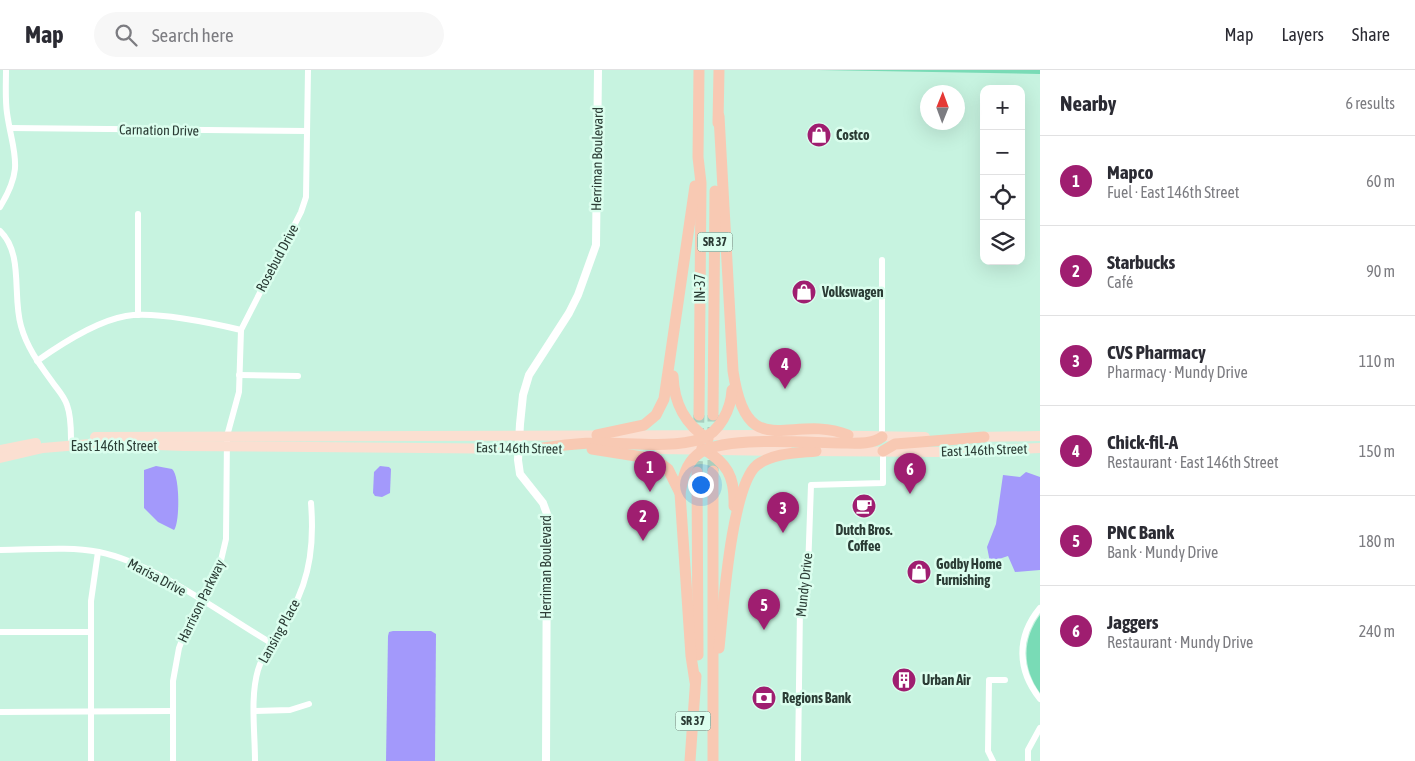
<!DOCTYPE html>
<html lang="en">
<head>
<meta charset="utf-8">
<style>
	:root { --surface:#fff; --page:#f7f7f7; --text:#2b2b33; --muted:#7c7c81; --line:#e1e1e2; --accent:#9f1e70 }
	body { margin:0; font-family:"Asap Condensed",sans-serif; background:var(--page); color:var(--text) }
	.controls { position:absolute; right:15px; top:15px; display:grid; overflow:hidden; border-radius:10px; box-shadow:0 5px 20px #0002 }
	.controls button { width:45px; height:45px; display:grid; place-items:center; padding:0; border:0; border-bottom:1px solid var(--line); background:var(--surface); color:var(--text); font:25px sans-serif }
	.compass { position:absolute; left:920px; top:15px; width:45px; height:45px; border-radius:50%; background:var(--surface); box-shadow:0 5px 20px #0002; rotate:1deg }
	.you { position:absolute; left:700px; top:414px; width:18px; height:18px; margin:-12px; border:4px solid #fff; border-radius:50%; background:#1a73e8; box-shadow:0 0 0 8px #1a73e833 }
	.badge { display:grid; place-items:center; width:32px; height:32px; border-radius:50%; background:var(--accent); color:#fff; font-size:16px; font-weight:700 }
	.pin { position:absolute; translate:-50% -41px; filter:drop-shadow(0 1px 2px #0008) }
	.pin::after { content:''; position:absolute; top:26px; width:18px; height:15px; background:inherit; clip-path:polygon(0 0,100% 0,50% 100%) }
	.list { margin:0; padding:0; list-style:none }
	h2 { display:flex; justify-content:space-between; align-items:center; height:65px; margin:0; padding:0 20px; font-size:21px }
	h2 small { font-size:16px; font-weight:400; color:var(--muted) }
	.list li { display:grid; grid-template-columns:32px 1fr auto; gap:15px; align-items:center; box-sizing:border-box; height:90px; padding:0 20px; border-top:1px solid var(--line) }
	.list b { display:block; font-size:19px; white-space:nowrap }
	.list p { margin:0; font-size:16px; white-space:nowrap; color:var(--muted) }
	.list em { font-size:16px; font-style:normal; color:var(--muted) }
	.icon { flex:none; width:28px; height:28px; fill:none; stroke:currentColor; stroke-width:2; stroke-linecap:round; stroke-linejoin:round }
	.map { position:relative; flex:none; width:1040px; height:691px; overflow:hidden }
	header { display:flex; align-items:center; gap:30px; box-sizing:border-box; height:70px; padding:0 25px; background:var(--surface); border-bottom:1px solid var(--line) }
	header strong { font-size:24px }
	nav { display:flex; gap:28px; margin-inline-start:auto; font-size:18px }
	.search { width:350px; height:45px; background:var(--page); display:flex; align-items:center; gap:12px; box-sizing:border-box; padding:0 18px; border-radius:28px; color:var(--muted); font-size:19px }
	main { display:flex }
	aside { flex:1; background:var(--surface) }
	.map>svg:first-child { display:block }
</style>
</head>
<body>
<header>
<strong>Map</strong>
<div class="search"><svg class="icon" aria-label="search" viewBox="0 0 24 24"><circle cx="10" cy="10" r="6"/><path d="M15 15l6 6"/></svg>Search here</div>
<nav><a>Map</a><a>Layers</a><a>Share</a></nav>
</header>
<main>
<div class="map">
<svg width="1040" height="691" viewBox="0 0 1040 691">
	<rect width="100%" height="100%" fill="#c7f3e0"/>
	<g fill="#79dbb6">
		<path d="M818,0h222v4z"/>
		<path d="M1040,545v78c-18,-25 -18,-54 0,-78z"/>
	</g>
	<g fill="#a399fb">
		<path d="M156,396l16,3c8,6 8,54 2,61l-16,-8 -14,-14v-38z"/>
		<path d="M380,396l9,1 2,2 -1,24 -8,4 -7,-1 -2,-3 1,-21z"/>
		<path d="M1026,402l14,5v93l-25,2 -7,-16 -18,6 -3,-15 9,-23 7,-49 17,2z"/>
		<path d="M393,561h38l5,3 -1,127h-49l2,-125 1,-4z"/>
	</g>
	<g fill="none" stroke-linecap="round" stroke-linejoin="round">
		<g stroke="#a8cebe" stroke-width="11" stroke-dasharray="11 5.5" stroke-linecap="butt">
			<path d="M713,401v-56"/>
			<path d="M697,402l2,-57"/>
		</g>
		<g stroke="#fff" stroke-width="6">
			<path d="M10,58l297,3"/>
			<path d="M0,137c25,-41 13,-52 7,-94 -2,-14 -1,-29 -1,-43"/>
			<path d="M0,161c24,23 12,65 21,95 6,22 19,39 32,57 5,7 11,13 14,22 4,11 4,23 4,34"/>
			<path d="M138,245v-101"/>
			<path d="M37,291c24,-17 60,-40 89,-45 28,-5 86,7 115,14"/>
			<path d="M239,305l59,1"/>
			<path d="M882,367v-177"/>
			<path d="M0,480c32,0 68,-4 99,2 55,11 123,62 172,91"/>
			<path d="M1040,538c-24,29 -23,62 0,91"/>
			<path d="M0,562h91"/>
			<path d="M255,641l35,-1 19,-6"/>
			<path d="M0,642l173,-1"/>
			<path d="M91,691v-160l7,-49"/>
			<path d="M173,691v-80l6,-33 11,-29 28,-46 8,-34 1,-103 12,-44 2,-62 60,-118 5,-15 2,-127"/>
			<path d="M255,691c0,-29 -5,-64 3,-91 7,-22 22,-41 34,-60 19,-34 22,-70 19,-107"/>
			<path d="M798,691l2,-154 8,-37 3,-85 72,-2v-32"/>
			<path d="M993,691l-5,-10 1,-71h16"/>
			<path d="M1028,691v-11l12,-22"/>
		</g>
		<path stroke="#fff" stroke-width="8" d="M546,691l1,-247 -4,-11 -23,-29 -2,-14 2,-36 3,-29 6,-20 40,-62 9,-18 18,-50 2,-175"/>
		<g stroke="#fbdfd1" stroke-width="10">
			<path d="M95,367l711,-2 119,2"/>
			<path d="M977,367l63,-1"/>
			<path d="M660,379l128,2"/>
			<path d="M0,380l36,-7"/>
			<path d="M810,381l127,1 103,-4"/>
			<path d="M0,388l43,-10 59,-5 82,3 356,3"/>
		</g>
		<g stroke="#f8c9b3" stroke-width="11">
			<path d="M699,0l-1,87 3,26 -2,232"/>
			<path d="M719,46l14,255c14,96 57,41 115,64"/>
			<path d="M718,53l1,-53"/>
			<path d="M673,306c1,28 12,48 35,63"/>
			<path d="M713,345l2,-224"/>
			<path d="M597,365l47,-10 12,-10 8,-16 31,-213"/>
			<path d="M702,378c25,15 33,28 32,58"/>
			<path d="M533,379c20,-2 40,-6 61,-6 32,-1 76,6 107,-4 19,-7 30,-30 31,-49"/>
			<path d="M592,379l63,10 13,10 12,24"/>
			<path d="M883,381l12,-7 89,-7"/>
			<path d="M713,401v290"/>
			<path d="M697,402l1,183"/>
			<path d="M719,578c4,-36 12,-162 38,-183 16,-12 40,-12 59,-14"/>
			<path d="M695,612l-4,-26 -11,-163c3,-14 5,-28 17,-38 23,-20 111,-12 144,-12 12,0 31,2 41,-6"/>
			<path d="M690,691l6,-85"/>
		</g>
	</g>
	<defs>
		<symbol id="shop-disc" viewBox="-11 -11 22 22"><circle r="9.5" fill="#9f1e70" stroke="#dbfeee"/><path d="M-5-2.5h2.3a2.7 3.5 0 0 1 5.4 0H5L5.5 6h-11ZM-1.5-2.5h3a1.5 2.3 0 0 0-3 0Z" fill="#fff"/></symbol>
		<symbol id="cafe-disc" viewBox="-11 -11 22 22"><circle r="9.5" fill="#9f1e70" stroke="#dbfeee"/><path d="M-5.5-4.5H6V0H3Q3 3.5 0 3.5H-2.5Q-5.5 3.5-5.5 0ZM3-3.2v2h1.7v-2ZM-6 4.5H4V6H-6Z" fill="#fff"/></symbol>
		<symbol id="building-disc" viewBox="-11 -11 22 22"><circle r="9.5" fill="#9f1e70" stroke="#dbfeee"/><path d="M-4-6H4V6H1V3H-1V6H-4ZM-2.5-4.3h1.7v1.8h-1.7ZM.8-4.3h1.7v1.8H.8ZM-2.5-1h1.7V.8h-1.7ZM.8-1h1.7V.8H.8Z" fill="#fff"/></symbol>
		<symbol id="bank-disc" viewBox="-11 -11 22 22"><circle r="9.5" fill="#9f1e70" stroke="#dbfeee"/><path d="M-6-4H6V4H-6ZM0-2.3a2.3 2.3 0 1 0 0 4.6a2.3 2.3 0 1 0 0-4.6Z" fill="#fff"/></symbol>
	</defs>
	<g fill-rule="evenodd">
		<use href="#shop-disc" x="805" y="51" width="28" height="28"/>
		<use href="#shop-disc" x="790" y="208" width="28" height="28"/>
		<use href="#cafe-disc" x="850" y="422" width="28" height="28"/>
		<use href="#shop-disc" x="905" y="488" width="28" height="28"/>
		<use href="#building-disc" x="890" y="596" width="28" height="28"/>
		<use href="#bank-disc" x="750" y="614" width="28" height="28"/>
	</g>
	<g text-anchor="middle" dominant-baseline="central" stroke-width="5" stroke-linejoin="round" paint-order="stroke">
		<g fill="#dbfeee" stroke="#60766c" stroke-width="1">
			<rect x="697.5" y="162.5" width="35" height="19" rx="4"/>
			<rect x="675.5" y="641.5" width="35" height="19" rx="4"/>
		</g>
		<g font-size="12" font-weight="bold" fill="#2b3c35">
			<text x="715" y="172">SR 37</text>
			<text x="693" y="651">SR 37</text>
		</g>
		<g font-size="14" fill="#2b3c35" stroke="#dbfeee">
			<text transform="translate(159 60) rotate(1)">Carnation Drive</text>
			<text transform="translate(597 89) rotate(-89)">Herriman Boulevard</text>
			<text transform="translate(277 188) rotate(-62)">Rosebud Drive</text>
			<text transform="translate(700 218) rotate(-90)">IN-37</text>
			<text x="114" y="376">East 146th Street</text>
			<text transform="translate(519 378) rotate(1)">East 146th Street</text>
			<text transform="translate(984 380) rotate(-2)">East 146th Street</text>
			<text transform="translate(546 497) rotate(-90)">Herriman Boulevard</text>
			<text transform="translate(157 507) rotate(28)">Marisa Drive</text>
			<text transform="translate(804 515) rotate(-84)">Mundy Drive</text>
			<text transform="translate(201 531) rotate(-64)">Harrison Parkway</text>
			<text transform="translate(279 561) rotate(-61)">Lansing Place</text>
		</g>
		<g font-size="14" font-weight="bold" fill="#2b3c35" stroke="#dbfeee" text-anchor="start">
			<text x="836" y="65">Costco</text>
			<text x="822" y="222">Volkswagen</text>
			<text x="864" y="460" text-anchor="middle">Dutch Bros.<tspan x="864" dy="16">Coffee</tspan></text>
			<text x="936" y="494">Godby Home<tspan x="936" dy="16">Furnishing</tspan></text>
			<text x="922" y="610">Urban Air</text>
			<text x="782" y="628">Regions Bank</text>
		</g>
	</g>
</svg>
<div class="controls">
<button>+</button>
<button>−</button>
<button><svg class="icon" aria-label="locate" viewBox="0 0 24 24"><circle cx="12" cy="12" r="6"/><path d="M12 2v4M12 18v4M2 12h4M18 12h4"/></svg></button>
<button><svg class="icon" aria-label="layers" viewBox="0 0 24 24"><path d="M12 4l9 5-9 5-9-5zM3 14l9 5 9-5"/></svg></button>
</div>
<svg class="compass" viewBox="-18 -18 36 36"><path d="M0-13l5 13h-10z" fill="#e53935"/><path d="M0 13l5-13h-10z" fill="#7c7c81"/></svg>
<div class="you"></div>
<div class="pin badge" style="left:650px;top:422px">1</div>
<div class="pin badge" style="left:643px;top:471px">2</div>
<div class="pin badge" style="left:783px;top:463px">3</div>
<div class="pin badge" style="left:785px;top:319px">4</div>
<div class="pin badge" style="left:764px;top:560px">5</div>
<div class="pin badge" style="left:910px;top:424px">6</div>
</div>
<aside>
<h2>Nearby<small>6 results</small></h2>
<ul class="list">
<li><span class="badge">1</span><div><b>Mapco</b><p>Fuel · East 146th Street</p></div><em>60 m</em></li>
<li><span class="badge">2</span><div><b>Starbucks</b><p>Café</p></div><em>90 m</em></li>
<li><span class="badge">3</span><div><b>CVS Pharmacy</b><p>Pharmacy · Mundy Drive</p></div><em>110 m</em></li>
<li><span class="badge">4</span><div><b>Chick-fil-A</b><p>Restaurant · East 146th Street</p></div><em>150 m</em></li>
<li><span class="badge">5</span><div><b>PNC Bank</b><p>Bank · Mundy Drive</p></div><em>180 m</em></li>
<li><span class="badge">6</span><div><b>Jaggers</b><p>Restaurant · Mundy Drive</p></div><em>240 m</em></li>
</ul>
</aside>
</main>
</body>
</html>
